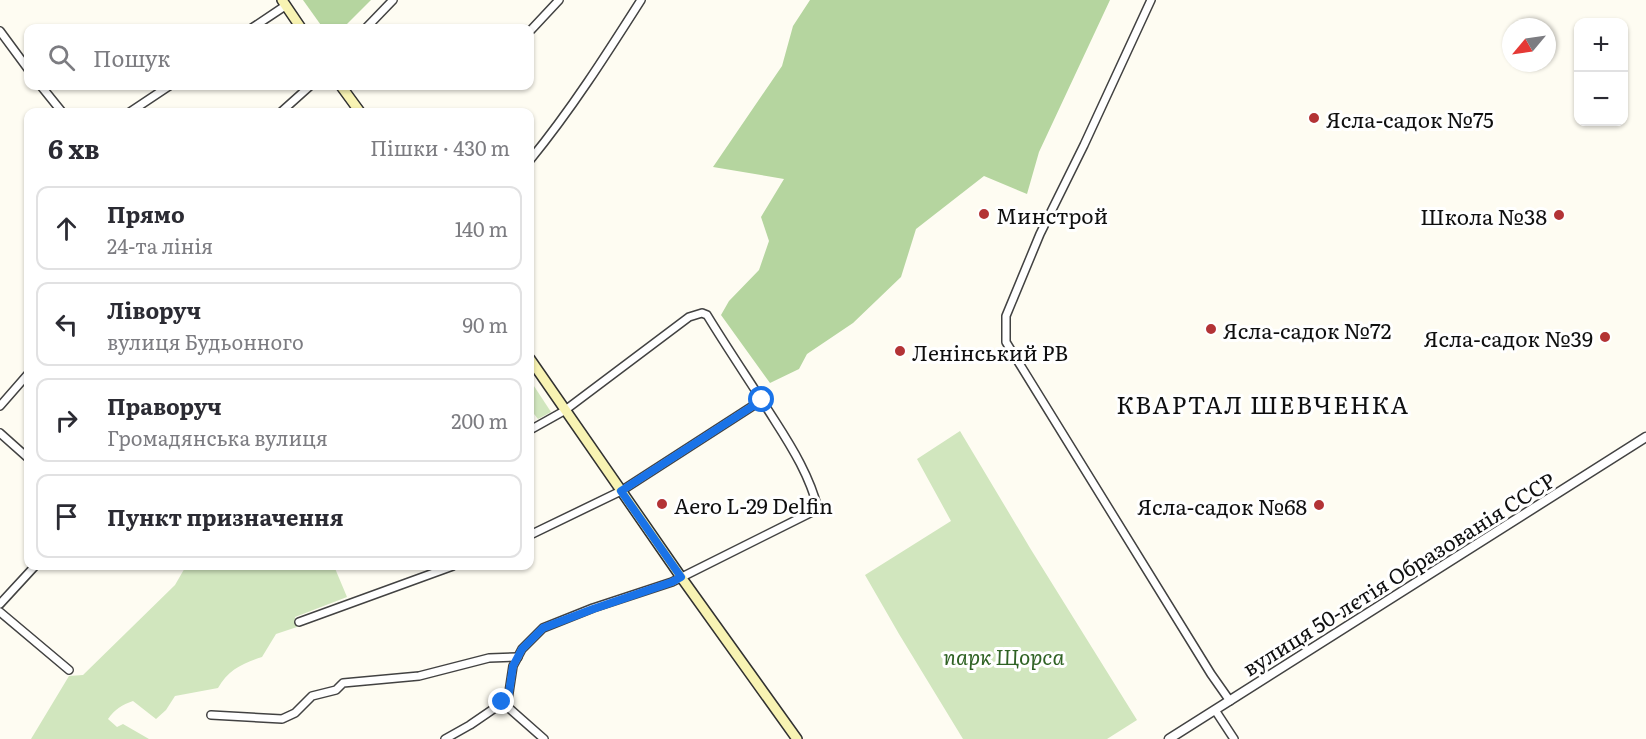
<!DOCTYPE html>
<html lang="uk">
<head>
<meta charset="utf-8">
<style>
	:root { --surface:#fff; --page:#f7f7f7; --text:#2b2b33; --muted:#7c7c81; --line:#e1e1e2 }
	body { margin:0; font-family:Literata,serif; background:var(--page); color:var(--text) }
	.controls { position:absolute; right:18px; top:18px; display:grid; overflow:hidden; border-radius:12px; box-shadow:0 2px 4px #0004 }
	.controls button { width:54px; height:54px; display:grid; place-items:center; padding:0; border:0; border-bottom:2px solid var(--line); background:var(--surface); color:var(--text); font:30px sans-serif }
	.compass { position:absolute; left:1502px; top:18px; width:54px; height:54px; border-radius:50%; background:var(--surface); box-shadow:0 2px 4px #0004; rotate:241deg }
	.stop { position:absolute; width:18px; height:18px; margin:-14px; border:4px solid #1a73e8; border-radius:50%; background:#fff }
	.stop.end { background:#1a73e8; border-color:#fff; box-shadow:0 2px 6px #0008 }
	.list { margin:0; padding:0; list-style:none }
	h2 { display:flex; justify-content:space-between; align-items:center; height:78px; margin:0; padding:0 24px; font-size:26px }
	h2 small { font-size:20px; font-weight:400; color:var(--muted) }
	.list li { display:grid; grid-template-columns:39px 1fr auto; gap:18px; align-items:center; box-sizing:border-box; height:84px; margin:0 12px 12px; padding:0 12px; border:2px solid var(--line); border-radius:12px }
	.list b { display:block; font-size:22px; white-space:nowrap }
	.list p { margin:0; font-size:20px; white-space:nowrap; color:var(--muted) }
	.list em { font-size:20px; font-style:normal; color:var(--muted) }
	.icon { flex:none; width:33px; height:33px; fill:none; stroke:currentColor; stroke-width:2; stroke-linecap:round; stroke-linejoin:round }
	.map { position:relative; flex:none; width:1646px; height:739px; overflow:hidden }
	.search { position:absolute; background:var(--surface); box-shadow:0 2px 4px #0004; left:24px; top:24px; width:510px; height:66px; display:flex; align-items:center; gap:15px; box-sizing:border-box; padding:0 21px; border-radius:12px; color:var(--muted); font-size:22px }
	.panel { position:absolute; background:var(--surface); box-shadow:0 2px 4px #0004; left:24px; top:108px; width:510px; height:462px; border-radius:12px }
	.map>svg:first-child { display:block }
</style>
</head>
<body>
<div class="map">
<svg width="1646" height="739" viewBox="0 0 1646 739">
	<rect width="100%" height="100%" fill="#fefcf2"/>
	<g fill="#d1e6be">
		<path d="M530,380l21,32 -13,7 -8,-10z"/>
		<path d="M960,431l70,117 107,172 -30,19h-144l-64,-105 -34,-59 86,-54 -34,-62z"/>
		<path d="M186,566h148l13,31 -52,20 2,10 -21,7 -14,23c-19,6 -34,13 -44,31l-43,8 -9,14 -10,9 -23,-18c-11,4 -18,8 -25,18l9,8 6,-3 26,15h-118l38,-63 14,-1 92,-90z"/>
	</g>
	<g fill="#b5d59f">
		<path d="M303,0h68l-28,28h-20z"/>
		<path d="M810,0h300l-71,152 -12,42 -43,-18 -68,53 -15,48 -48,46 -46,31 -8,15 -29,14 -49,-68 8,-14 30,-31 10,-29 -8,-24 23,-38 -71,-12 69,-101 11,-40z"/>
	</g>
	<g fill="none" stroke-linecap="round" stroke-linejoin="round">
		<defs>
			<g id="minor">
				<path d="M1151,0l-67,145 -44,89 -34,82v26l205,332 19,27"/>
				<path d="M252,28l33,-22"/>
				<path d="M366,28l27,-28"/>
				<path d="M0,31l28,38"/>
				<path d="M530,31l29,-31"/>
				<path d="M41,86l21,26"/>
				<path d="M130,112l39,-26"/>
				<path d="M281,112l29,-26"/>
				<path d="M530,160c41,-50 76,-105 111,-160"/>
				<path d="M0,406l28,-32"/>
				<path d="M0,433l28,25"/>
				<path d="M530,535l91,-44 141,-91"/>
				<path d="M0,604l35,-38"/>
				<path d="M0,612l69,58"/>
				<path d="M299,622l154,-56"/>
				<path d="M502,702l42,37"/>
				<path d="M1215,710l19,29"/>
				<path d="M211,715l71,4 13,-6 17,-17 24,-6 7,-7 76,-7 70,-18 29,-1"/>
				<path d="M445,739l25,-14 38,-26 5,-33 9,-17 21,-21 50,-20 79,-26 146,-73c-8,-32 -25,-60 -43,-88 -22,-35 -46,-70 -68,-106l-5,-2 -13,4 -125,94 -34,19"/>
			</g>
			<path id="tertiary" d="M1169,739l477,-302"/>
			<g id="secondary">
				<path d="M282,0l19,28"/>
				<path d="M341,86l19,26"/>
				<path d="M530,359l151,218 116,162"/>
			</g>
		</defs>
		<use href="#minor" stroke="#424242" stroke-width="10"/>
		<use href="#tertiary" stroke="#424242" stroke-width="11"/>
		<use href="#secondary" stroke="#313131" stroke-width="12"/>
		<use href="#minor" stroke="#fff" stroke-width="7"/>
		<use href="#tertiary" stroke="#fff" stroke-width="8"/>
		<use href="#secondary" stroke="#f8f3b3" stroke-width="9"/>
	</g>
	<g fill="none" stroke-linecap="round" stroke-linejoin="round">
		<path stroke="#1a73e8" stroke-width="8" d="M502,702l6,-3 5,-33 9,-17 21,-21 50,-19 79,-27 9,-5 -60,-86 141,-91"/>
	</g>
	<g fill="#b33335" stroke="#fff" stroke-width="2">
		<circle cx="1314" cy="118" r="6"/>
		<circle cx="984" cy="214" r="6"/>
		<circle cx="1559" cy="215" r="6"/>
		<circle cx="1211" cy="329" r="6"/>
		<circle cx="1605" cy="337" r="6"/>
		<circle cx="900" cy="351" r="6"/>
		<circle cx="662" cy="504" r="6"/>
		<circle cx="1319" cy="505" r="6"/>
	</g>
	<g text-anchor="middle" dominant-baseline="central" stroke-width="6" stroke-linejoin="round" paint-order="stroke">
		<g font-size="21" fill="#0f0f0f" stroke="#fff" text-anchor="start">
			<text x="1326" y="118">Ясла-садок №75</text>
			<text x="996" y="214">Минстрой</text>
			<text x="1547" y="215" text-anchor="end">Школа №38</text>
			<text x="1223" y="329">Ясла-садок №72</text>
			<text x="1593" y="337" text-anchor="end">Ясла-садок №39</text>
			<text x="912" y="351">Ленінський РВ</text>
			<text x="674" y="504">Aero L-29 Delfin</text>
			<text x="1307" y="505" text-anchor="end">Ясла-садок №68</text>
		</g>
		<g font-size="21" fill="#0f0f0f" stroke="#fff">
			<text transform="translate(1398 573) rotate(-32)">вулиця 50-лєтія Образованія СССР</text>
		</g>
		<g font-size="21" font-style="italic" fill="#2f6224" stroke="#fff">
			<text x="1004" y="655">парк Щорса</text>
		</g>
		<g font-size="24" letter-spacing="1.5" fill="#0f0f0f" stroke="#fff">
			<text x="1263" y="403">КВАРТАЛ ШЕВЧЕНКА</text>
		</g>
	</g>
</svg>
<div class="controls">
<button>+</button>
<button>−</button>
</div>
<svg class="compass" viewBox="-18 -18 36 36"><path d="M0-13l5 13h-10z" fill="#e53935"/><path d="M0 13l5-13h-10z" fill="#7c7c81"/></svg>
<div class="stop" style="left:762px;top:400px"></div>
<div class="stop end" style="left:502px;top:702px"></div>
<div class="search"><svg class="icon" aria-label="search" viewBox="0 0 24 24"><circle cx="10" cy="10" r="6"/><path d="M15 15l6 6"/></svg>Пошук</div>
<section class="panel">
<h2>6 хв<small>Пішки · 430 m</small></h2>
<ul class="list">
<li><svg class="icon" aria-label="ahead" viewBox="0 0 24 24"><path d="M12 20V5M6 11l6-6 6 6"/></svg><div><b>Прямо</b><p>24-та лінія</p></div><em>140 m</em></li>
<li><svg class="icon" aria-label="left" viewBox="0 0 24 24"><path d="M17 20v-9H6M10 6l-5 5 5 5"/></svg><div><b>Ліворуч</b><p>вулиця Будьонного</p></div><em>90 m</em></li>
<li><svg class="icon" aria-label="right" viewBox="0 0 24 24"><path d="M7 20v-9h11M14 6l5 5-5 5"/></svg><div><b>Праворуч</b><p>Громадянська вулиця</p></div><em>200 m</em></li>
<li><svg class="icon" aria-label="arrive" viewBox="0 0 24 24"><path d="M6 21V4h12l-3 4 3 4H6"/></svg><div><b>Пункт призначення</b></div></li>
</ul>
</section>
</div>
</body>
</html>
